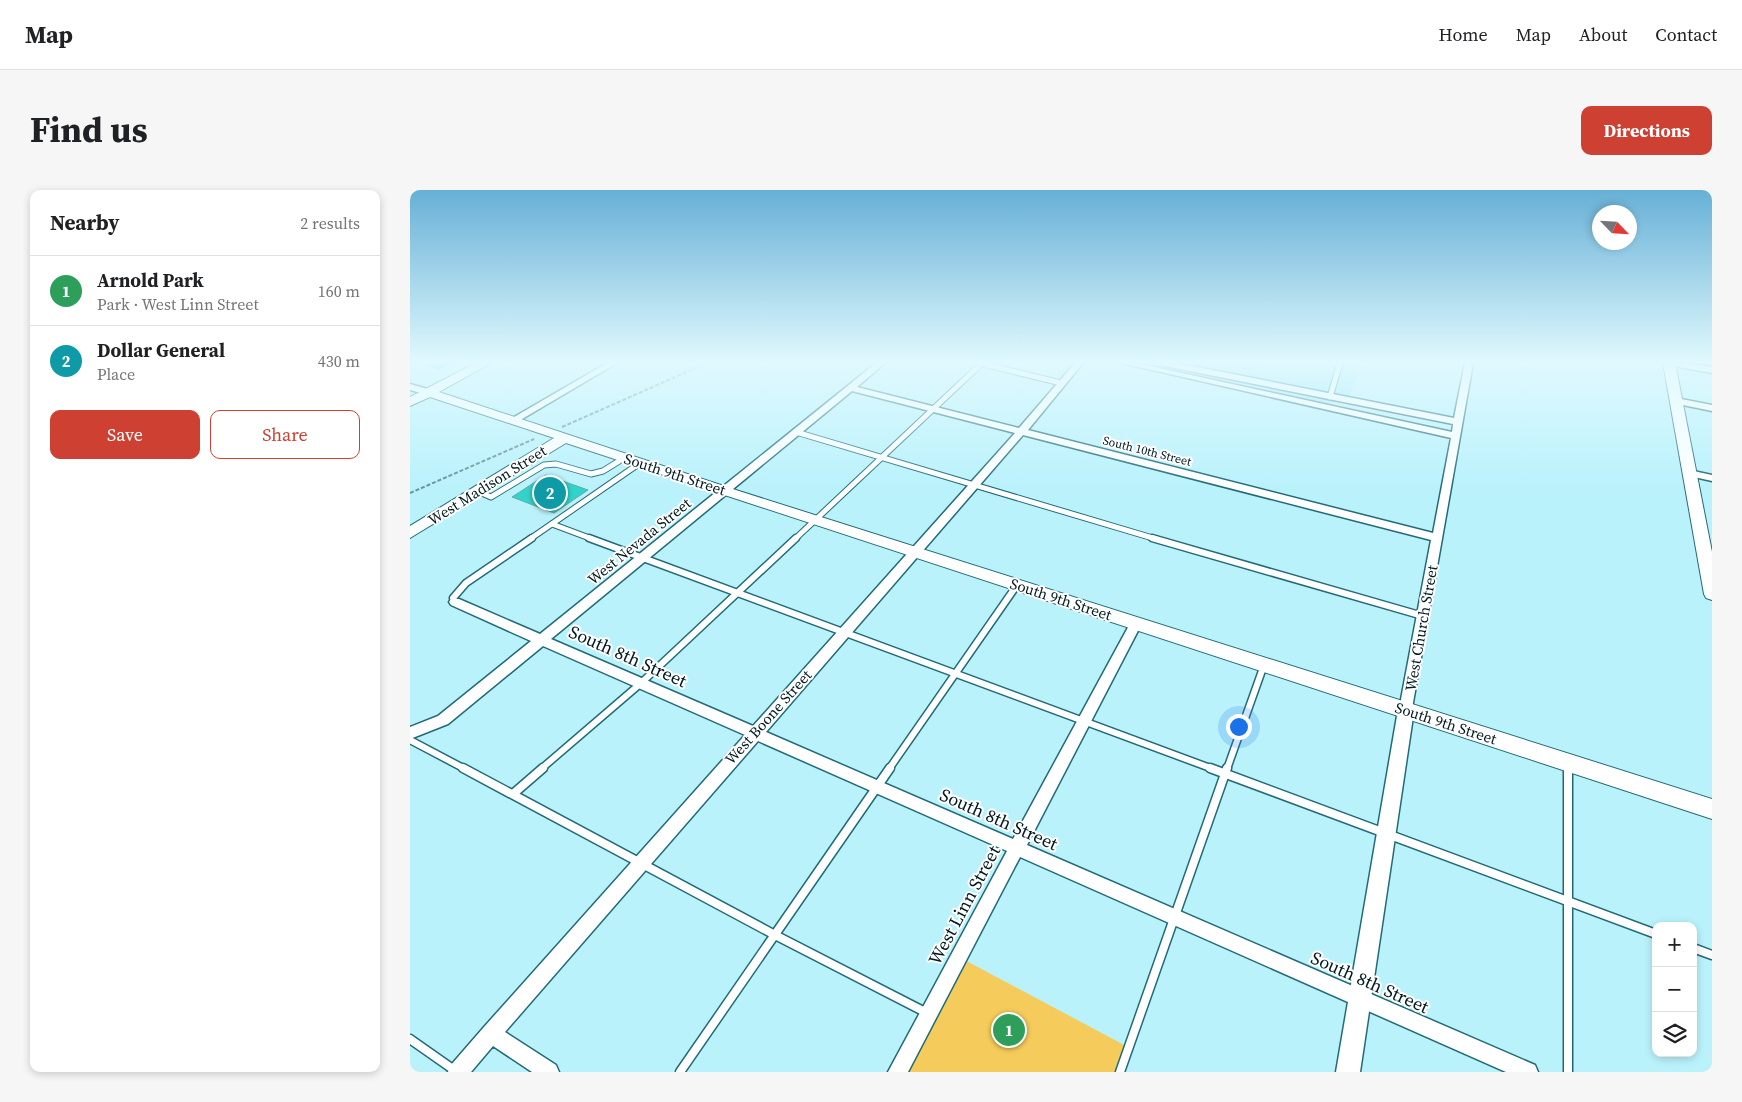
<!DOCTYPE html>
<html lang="en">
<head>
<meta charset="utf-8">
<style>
	:root { --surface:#fff; --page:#f6f6f6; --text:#202124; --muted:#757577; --line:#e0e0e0; --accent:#cd4032 }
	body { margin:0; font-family:"Source Serif 4",serif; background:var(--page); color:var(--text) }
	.controls { position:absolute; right:15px; bottom:15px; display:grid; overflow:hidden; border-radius:10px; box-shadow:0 2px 8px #0003 }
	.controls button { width:45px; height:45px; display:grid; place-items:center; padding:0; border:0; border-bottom:1px solid var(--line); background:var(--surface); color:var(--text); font:25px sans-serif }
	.compass { position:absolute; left:1182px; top:15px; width:45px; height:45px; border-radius:50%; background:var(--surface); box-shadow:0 2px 8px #0003; rotate:115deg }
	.you { position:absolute; left:828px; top:536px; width:18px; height:18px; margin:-12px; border:4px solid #fff; border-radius:50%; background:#1a73e8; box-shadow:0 0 0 8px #1a73e833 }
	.badge { display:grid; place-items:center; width:32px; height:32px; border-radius:50%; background:var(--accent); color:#fff; font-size:16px; font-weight:700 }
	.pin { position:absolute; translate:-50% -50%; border:2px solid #fff; box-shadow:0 1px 5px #0006 }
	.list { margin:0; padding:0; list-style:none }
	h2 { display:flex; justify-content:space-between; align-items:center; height:65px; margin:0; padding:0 20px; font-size:21px }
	h2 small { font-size:16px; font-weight:400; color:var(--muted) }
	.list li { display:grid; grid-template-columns:32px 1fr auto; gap:15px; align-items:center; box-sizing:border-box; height:70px; padding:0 20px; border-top:1px solid var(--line) }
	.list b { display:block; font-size:19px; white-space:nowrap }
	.list p { margin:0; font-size:16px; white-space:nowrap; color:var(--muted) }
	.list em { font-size:16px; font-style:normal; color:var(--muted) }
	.actions { display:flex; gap:10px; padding:15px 20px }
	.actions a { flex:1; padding:11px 0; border:1px solid var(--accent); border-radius:10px; text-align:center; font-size:18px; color:var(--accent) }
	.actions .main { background:var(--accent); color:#fff }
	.icon { flex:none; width:28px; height:28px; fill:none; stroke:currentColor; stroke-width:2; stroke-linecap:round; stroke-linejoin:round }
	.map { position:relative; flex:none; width:1302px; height:882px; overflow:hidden; border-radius:10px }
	header { display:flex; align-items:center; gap:30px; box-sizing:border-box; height:70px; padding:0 25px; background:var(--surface); border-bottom:1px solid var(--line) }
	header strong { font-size:24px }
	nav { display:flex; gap:28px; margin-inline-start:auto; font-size:18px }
	.intro { display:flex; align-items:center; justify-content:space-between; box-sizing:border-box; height:120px; padding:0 30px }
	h1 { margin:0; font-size:35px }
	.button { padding:12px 22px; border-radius:10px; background:var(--accent); color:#fff; font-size:18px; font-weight:700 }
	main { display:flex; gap:30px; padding:0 30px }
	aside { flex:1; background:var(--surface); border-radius:10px; box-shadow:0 2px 8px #0003 }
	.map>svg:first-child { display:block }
</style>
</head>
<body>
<header>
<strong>Map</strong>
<nav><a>Home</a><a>Map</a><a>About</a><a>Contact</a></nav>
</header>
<div class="intro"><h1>Find us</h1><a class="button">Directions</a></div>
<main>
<aside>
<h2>Nearby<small>2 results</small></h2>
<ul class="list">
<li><span class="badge" style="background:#2e9e5b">1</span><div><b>Arnold Park</b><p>Park · West Linn Street</p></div><em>160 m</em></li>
<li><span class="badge" style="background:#0f9aa8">2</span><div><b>Dollar General</b><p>Place</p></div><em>430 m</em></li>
</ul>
<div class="actions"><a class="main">Save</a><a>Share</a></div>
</aside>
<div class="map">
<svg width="1302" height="882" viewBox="0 0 1302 882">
	<rect width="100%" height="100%" fill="#baf2fc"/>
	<path fill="#97eaf9" d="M727,173h225l-14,36 -28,6z"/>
	<path fill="#f5cc5b" d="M549,767l169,90 -8,25h-222z"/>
	<g fill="#32d3ca" stroke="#63aba6">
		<path d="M20,173h21l-12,6 -13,-4z"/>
		<path d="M136,285l42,15 -34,23 -42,-16z"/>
	</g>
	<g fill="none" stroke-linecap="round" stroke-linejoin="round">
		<defs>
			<g id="service-far2">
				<path d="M569,173l82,20"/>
				<path d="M920,207l10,-34"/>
				<path d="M386,242l360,107"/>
				<path d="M67,301l14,6 53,-32 12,-1 35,10 12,-3 21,-13"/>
				<path d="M142,334l40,15"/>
				<path d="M120,349l110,-76"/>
				<path d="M385,349l186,-175"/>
			</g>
			<g id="service-far1">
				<path d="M179,348l624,231"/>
				<path d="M742,348l271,78"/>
				<path d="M45,412l-2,-4 13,-15 66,-45"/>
				<path d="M0,550l55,29"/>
				<path d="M1158,574v5"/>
				<path d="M131,579l99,-85 156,-146"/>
				<path d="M479,579l128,-184"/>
				<path d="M817,579l37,-104"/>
			</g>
			<g id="service">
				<path d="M53,578l312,167 154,79"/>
				<path d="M800,578l446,166"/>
				<path d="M1158,578v304"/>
				<path d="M103,604l30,-26"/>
				<path d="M1283,758l19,7"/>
				<path d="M0,849l47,33"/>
				<path d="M270,882l210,-304"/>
				<path d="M710,882l107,-304"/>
			</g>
			<g id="minor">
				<path d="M197,173h10l-100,59h-6l-2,-2z"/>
				<path d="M466,173h9l-28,24 162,41 56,-65h8l-55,67 405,103 18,-95 -330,-75h15l316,69 1,-8 -288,-58 -4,-3h16l277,55 11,-55h8l-62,351 -5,2 -5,-2 -2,-4 32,-170 -408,-105 -257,297 247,107 119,-219h8l2,3 -115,222 508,220 3,7h-32l-486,-215 -112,215h-20l119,-221 -249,-110 -253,291 51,33 3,7h-27l-39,-26 -22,26h-23l3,-7 33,-38 261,-292 -202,-89 -95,78 -38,15v-12l28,-11 93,-75 -80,-36 -2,-3 2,-3h8l81,35zM442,201l163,42 -262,293 -202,-87z"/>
				<path d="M1259,173h17l26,4v6l-39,-7z"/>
				<path d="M0,194l21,6 1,2 -4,3 -18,-5z"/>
				<path d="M1266,208l36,7v6l-39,-8 -2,-2z"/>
				<path d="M1279,280l23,5v6l-27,-6v-4z"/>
			</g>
			<path id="tertiary" d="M996,513l6,2 2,5 -54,362h-24l62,-362 2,-5z"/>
			<g id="secondary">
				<path d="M66,173h15l-52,29 300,99 973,308v20l-1146,-376 -156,95v-12l144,-88 -124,-41 -20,9v-9z"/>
				<path d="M1253,173h12l37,189v48l-6,-2 -2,-4z"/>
			</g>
		</defs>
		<use href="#service-far2" stroke="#216b77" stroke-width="7"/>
		<use href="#service-far1" stroke="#216b77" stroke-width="9"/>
		<use href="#service" stroke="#216b77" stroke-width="11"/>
		<use href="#minor" stroke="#216b77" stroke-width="3"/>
		<use href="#tertiary" stroke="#216b77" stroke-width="3"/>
		<use href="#secondary" stroke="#216b77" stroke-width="2"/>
		<g stroke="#69949b" stroke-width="2" stroke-dasharray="4 2" stroke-linecap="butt">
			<path d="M152,237l145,-64"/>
			<path d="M0,303l124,-54"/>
		</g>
		<use href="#service-far2" stroke="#fff" stroke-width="5"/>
		<use href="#service-far1" stroke="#fff" stroke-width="6"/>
		<use href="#service" stroke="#fff" stroke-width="8"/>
		<use href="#minor" fill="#fff" fill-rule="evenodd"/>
		<use href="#tertiary" fill="#fff" fill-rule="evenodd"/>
		<use href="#secondary" fill="#fff" fill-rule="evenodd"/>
	</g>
	<linearGradient id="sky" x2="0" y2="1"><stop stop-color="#67b0d6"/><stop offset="0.58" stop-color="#e0f9fe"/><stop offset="1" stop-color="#e0f9fe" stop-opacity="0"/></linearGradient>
	<rect width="1302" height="296" fill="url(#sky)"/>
	<g text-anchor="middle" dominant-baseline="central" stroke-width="4" stroke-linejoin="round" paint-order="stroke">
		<g font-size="12" fill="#001a1e" stroke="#fff">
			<text transform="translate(737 261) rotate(14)">South 10th Street</text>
		</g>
		<g font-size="15" fill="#001a1e" stroke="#fff">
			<text transform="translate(265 284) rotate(18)">South 9th Street</text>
			<text transform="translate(77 295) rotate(-32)">West Madison Street</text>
			<text transform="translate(229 351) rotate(-39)">West Nevada Street</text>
			<text transform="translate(651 409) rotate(18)">South 9th Street</text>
			<text transform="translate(1011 438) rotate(-80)">West Church Street</text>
			<text transform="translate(358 527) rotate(-48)">West Boone Street</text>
			<text transform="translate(1036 533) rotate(18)">South 9th Street</text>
		</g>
		<g font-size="18" fill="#001a1e" stroke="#fff">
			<text transform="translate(218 466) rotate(24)">South 8th Street</text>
			<text transform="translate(589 629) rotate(24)">South 8th Street</text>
			<text transform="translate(554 715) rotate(-62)">West Linn Street</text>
			<text transform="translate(960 792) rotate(24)">South 8th Street</text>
		</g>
	</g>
</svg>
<div class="controls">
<button>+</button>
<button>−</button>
<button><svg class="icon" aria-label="layers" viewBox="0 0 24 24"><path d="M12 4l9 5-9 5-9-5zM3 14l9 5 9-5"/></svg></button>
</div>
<svg class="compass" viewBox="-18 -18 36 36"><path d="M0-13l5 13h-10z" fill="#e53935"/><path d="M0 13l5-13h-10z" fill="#757577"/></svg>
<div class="you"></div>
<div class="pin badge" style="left:599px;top:840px;background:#2e9e5b">1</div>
<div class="pin badge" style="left:140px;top:303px;background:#0f9aa8">2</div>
</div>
</main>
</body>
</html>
